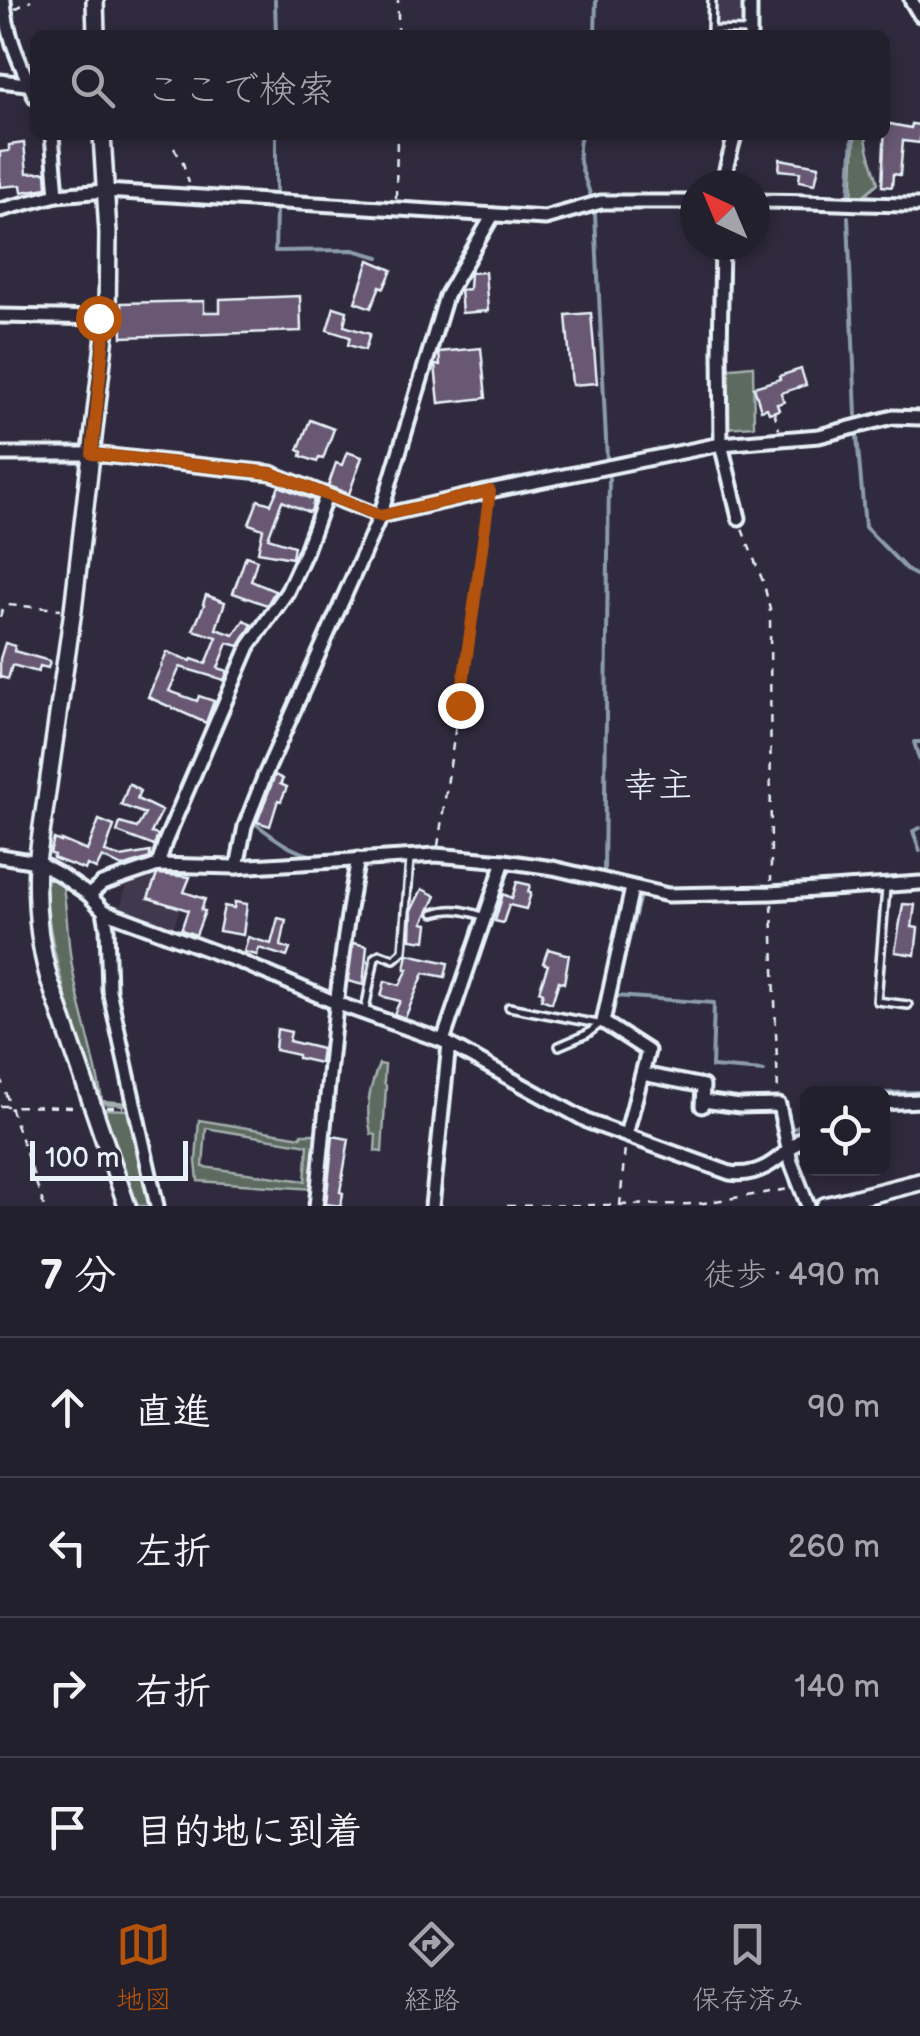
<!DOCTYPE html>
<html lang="ja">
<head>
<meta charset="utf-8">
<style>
	:root { --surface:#23202e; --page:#2b2836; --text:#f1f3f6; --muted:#a3a3aa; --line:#403e4a; --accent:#b45309 }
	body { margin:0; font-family:"Balsamiq Sans","Klee One",sans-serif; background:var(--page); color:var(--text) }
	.controls { position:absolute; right:30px; bottom:30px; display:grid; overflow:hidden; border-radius:15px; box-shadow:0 5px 15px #0003 }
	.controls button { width:90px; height:90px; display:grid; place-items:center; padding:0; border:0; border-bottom:2px solid var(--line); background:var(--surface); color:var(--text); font:50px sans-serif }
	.compass { position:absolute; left:680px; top:170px; width:90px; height:90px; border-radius:50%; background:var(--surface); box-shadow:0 5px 15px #0003; rotate:316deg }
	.scale { position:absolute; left:30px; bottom:25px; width:158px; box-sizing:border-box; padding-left:10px; border:5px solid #e8f1f8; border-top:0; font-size:28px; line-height:35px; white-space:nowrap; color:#e8f1f8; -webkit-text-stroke:8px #2f2a3d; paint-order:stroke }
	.stop { position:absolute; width:30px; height:30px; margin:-22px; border:8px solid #b45309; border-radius:50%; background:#fff }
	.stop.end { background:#b45309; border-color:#fff; box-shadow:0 2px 10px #0008 }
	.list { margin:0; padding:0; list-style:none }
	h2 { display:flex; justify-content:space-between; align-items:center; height:130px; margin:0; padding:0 40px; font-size:42px }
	h2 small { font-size:32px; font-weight:400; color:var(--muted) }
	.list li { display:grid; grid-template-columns:65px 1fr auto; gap:30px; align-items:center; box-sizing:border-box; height:140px; padding:0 40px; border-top:2px solid var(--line) }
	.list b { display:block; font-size:38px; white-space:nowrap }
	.list em { font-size:32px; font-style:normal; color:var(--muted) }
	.icon { flex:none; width:55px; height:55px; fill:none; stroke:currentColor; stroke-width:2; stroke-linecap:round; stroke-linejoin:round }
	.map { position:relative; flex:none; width:920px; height:1206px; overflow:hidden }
	.search { position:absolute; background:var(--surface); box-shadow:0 5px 15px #0003; left:30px; right:30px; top:30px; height:110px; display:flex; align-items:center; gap:25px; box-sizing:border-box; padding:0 35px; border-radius:15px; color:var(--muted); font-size:38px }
	.sheet { height:690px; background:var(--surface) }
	nav { display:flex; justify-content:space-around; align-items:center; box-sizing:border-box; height:140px; border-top:2px solid var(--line); background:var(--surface); font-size:28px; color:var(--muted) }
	nav a { display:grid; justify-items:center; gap:5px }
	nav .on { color:var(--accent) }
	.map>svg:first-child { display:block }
</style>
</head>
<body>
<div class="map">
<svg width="920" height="1206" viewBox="0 0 920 1206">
	<rect width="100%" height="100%" fill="#2f2a3d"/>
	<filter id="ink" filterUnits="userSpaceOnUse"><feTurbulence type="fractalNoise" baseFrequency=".01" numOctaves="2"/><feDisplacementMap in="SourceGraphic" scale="20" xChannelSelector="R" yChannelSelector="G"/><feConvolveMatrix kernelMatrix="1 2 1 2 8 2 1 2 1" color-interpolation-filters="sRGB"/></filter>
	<g filter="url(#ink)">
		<g fill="#40384d">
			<path d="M707,0h38l-1,35h-38z"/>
			<path d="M175,871l18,1 -21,59 -52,-21 8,-33z"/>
		</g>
		<g fill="#5b6a61" stroke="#a2aeac" stroke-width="2.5" fill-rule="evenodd">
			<path d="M855,135h11c1,18 8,31 12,48l-20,17h-6z"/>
			<path d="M753,366l1,60 -30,2 -1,-59z"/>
			<path d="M45,878l17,3c5,26 5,53 9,79 7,48 24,93 31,141l26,2 -4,2 -23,-2c-25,-76 -53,-144 -56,-225z"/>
			<path d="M379,1064l6,1 -1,17 2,4 -4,66 -7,-1 1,-16 -5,-1c-6,-28 -2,-44 8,-70z"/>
			<path d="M104,1109l25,1 3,3 20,93h-14z"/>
			<path d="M199,1120l102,17 1,-3h17l-6,55 -115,-8 -2,-20zM206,1128l102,17 -3,36 -102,-14z"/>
		</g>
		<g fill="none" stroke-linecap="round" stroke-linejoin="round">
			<g stroke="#8c9cac" stroke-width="4">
				<path d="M275,0l1,35"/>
				<path d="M595,35l1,-35"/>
				<path d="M276,135v59"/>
				<path d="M581,135c-6,25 2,35 9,59"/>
				<path d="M849,198l4,-63"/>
				<path d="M276,209l-1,42 78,-1 26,7"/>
				<path d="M595,214l12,246"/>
				<path d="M848,217l8,198"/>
				<path d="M857,436l8,91 43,44 12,6"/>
				<path d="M609,478l-5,395 15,5"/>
				<path d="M920,742h-6l6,20"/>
				<path d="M252,821c20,15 38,31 64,35l115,-7"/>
				<path d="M920,828l-7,3 7,20"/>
				<path d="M444,849l65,7"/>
				<path d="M558,864l45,9"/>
				<path d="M640,895l-25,101 99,7 -2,64 52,4"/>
				<path d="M855,1094l65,-2"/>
				<path d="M795,1128l13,-8"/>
			</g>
		</g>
		<g fill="#685873" stroke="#e8f1f8" stroke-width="2.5">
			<path d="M885,123l26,5 1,-4 8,1v18l-17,-2 -3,34 -7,-1 -1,13 -10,-1z"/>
			<path d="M24,143l3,30 19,-1 1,16 -25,4 -1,-7 -21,2v-35l9,-1v-6z"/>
			<path d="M780,159l39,7 -4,18 -16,-3 1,-9 -21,-2z"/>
			<path d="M369,260l23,10 -8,18 -4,-2 -9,22 -16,-6z"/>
			<path d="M485,272l3,39 -26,2 -2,-23 9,-1 1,-16z"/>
			<path d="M300,296l1,35 -179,6 -1,-34 83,-2v11h16v-13z"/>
			<path d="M334,307l13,4 -3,15 26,8 -5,16 -17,-5 2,-8 -23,-7z"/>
			<path d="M591,313l6,70 -25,2 -6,-70z"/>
			<path d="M481,348l5,50 -47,5 -4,-38h5l-1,-13z"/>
			<path d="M801,369l5,16 -25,8 3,9 -7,2 2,6 -10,3 -2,-5 -6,2 -7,-23 26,-8 -1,-3z"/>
			<path d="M310,420l24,9 -11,30 -4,-1 -2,4 -16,-6 1,-4 -4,-2z"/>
			<path d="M347,452l15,5 -13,37 -21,-8 8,-23 6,2z"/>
			<path d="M279,486l35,14 -3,11 -3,1 -26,-11 -14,37 26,8 -2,12 -34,-6 5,-23 -14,-5 9,-24 13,4z"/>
			<path d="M246,556l11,4 -6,21 24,10 -8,14 -34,-12z"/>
			<path d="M206,595l19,7 -9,27 18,6 10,-15 8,5 -13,21 -11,-3 -10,25 10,3 -4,9 -44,-13 -4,9 -7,15 28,10 2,-5 15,5 -8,22 -58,-26 19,-45 24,9 1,-2 14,5 11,-27 -24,-7 11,-25 -1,-1z"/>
			<path d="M5,643l10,3 -1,5 36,10 -2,7 -8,-2 -2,6 -26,-7 -4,14 -8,-2v-18z"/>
			<path d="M275,775l8,4 -3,5 7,3 -6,14 -3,-1 -8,26 -13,-4z"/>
			<path d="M129,784l11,7 -3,8 25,12 -11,22 7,2 -4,11 -37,-14 3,-9 17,5 8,-14 -24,-9z"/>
			<path d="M99,820l15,6 -9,26 16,5 29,-5v6l-28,9 -20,-10 -6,12 -9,-4 -2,5 -32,-12 1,-3 -4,-2 4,-14 7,3v-2l26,11z"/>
			<path d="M159,874l31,3 -6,15 21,7 -4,11 4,1 -9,24 -15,-5 7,-20 -40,-12 9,-23z"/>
			<path d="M517,882l13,3 -2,7 3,1 -5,16 -17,-4 -6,18 -8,-2 8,-27 9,4z"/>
			<path d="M422,889l14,7 -13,27 5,1 -2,17 -15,-2 1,-30z"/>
			<path d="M235,902l12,2 -4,31 -24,-4 5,-25 10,2z"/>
			<path d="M903,904l12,1 -3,22 6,1 -3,27 -20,-3z"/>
			<path d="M278,918l8,2 -5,26 9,3 -3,8 -28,-9 -2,7 -13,-3 4,-15 23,7z"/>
			<path d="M353,943l14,3 -4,39 -15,-4z"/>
			<path d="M548,949l21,6 -5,28 -5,-2 -7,22 -11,-4 2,-6 -4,-2 9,-26 -5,-2z"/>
			<path d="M408,954l40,9 -3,14 -21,-4 -19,45 -11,-4 6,-13 -19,-5 4,-15 15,4 8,-16h-3z"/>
			<path d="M277,1029l14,3 -2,9 33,8 -2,14 -22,-5v-3l-23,-5z"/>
			<path d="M333,1136l16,3 -9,53 3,1 -2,13 -15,-2z"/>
		</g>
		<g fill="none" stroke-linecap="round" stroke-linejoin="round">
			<defs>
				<g id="lane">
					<path d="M712,0l-1,30 37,1"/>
					<path d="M886,888l-9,113 31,4"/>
					<path d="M434,913c18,-6 30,-3 48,3"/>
					<path d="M509,1007l89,17 5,-2"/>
					<path d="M365,1010l10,-53 5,-3 14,5 9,-8 7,-92"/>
					<path d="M559,1046l28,-12 13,-10"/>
				</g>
				<g id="street">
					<path d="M4,0c2,35 17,65 31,97"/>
					<path d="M750,0v35"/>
					<path d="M911,0l9,15"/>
					<path d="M0,81l35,4"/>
					<path d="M52,135l5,60"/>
					<path d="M725,185l1,-16 9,-34"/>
					<path d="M755,201c55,0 110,4 165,4"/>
					<path d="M0,210l57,-15 48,-4 440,27 56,-16h94"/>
					<path d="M722,245l-2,107 1,92 18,74"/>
					<path d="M0,316l107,2"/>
					<path d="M0,454h92l179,19 109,43 110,-25 231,-47 98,-8 74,-19 27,1"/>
					<path d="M0,856l37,6 22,12 30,21 15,16 3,17 2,62 48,216"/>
					<path d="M158,865l7,-23 84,-196 38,-54 18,-39 21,-57"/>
					<path d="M237,867l8,-41 20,-51 115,-259 66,-220 47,-81"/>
					<path d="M89,895l13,-11 56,-19 77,2 201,-12 68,6 49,7 115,27 103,-2 149,-10"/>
					<path d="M104,911l137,51 95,41 107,38 146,81 141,51c35,5 54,-20 78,-40"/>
					<path d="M443,1041l61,-180"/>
					<path d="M643,1074l60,12 -1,20"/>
					<path d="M703,1101l37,5 39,-1 12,57 17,44"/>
					<path d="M882,1103l38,-2"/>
					<path d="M626,1135l22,-84 -45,-29 29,-134"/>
					<path d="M316,1206c13,-116 19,-232 42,-347"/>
					<path d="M432,1206l17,-162"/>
				</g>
				<g id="secondary">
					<path d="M95,0l1,35"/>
					<path d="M102,135l6,98 -1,85 -34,292 -36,252c-2,41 1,78 12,117l78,227"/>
					<path d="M825,1206l95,-24"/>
				</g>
			</defs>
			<use href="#lane" stroke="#e8f1f8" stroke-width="12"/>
			<use href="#street" stroke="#e8f1f8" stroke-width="19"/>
			<use href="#secondary" stroke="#e8f1f8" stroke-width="22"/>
			<g stroke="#e8f1f8" stroke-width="2.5" stroke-dasharray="8 8" stroke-linecap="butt">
				<path d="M15,9l16,-9"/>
				<path d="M398,35v-35"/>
				<path d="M174,148l9,15 6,20"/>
				<path d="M396,198l1,-63"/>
				<path d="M774,411l5,18"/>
				<path d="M742,529l22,55 6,26 1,271"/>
				<path d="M0,617l2,-7 5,-5 54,4"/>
				<path d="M438,846l51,-344"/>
				<path d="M772,904l6,192"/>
				<path d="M0,1077l44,129"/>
				<path d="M0,1106l78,1"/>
				<path d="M106,1107h17"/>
				<path d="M507,1206l190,-2 92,-15"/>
				<path d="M620,1206l5,-59"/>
			</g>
			<use href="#lane" stroke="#2f2a3d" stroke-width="5"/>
			<use href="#street" stroke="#2f2a3d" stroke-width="11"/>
			<use href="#secondary" stroke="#2f2a3d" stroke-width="15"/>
		</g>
	</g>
	<g fill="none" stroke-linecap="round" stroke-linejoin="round" filter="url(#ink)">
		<path stroke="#b45309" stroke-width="12" d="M98,318h8l-14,136 179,19 109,43 110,-25 -30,214"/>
	</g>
	<g text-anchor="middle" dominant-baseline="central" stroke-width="10" stroke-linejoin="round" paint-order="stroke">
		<g font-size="35" fill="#e8f1f8" stroke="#2f2a3d">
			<text x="658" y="786">幸主</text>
		</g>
	</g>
</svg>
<div class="controls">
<button><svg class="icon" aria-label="locate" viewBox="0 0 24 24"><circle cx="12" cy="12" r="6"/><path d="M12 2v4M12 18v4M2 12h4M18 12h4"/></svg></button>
</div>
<svg class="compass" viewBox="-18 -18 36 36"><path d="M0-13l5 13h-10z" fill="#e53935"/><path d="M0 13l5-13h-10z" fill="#a3a3aa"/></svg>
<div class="scale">100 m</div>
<div class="stop" style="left:98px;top:318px"></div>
<div class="stop end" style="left:460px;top:705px"></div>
<div class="search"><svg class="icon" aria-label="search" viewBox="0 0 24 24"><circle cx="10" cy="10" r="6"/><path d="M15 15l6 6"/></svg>ここで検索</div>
</div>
<section class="sheet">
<h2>7 分<small>徒歩 · 490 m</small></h2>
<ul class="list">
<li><svg class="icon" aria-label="ahead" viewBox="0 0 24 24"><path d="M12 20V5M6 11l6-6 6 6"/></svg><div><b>直進</b></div><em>90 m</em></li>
<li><svg class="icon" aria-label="left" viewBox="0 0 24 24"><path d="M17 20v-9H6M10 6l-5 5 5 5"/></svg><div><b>左折</b></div><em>260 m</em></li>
<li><svg class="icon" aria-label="right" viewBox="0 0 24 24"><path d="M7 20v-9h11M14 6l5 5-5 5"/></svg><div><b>右折</b></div><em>140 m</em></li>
<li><svg class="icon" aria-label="arrive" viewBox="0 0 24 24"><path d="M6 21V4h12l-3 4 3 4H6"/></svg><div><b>目的地に到着</b></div></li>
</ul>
</section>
<nav>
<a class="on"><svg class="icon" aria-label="map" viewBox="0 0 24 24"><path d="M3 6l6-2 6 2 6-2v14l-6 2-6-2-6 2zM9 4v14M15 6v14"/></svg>地図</a>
<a><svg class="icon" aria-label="directions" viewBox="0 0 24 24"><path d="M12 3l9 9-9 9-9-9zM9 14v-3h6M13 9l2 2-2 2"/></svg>経路</a>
<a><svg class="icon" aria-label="saved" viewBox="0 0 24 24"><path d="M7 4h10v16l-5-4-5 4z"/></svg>保存済み</a>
</nav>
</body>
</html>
